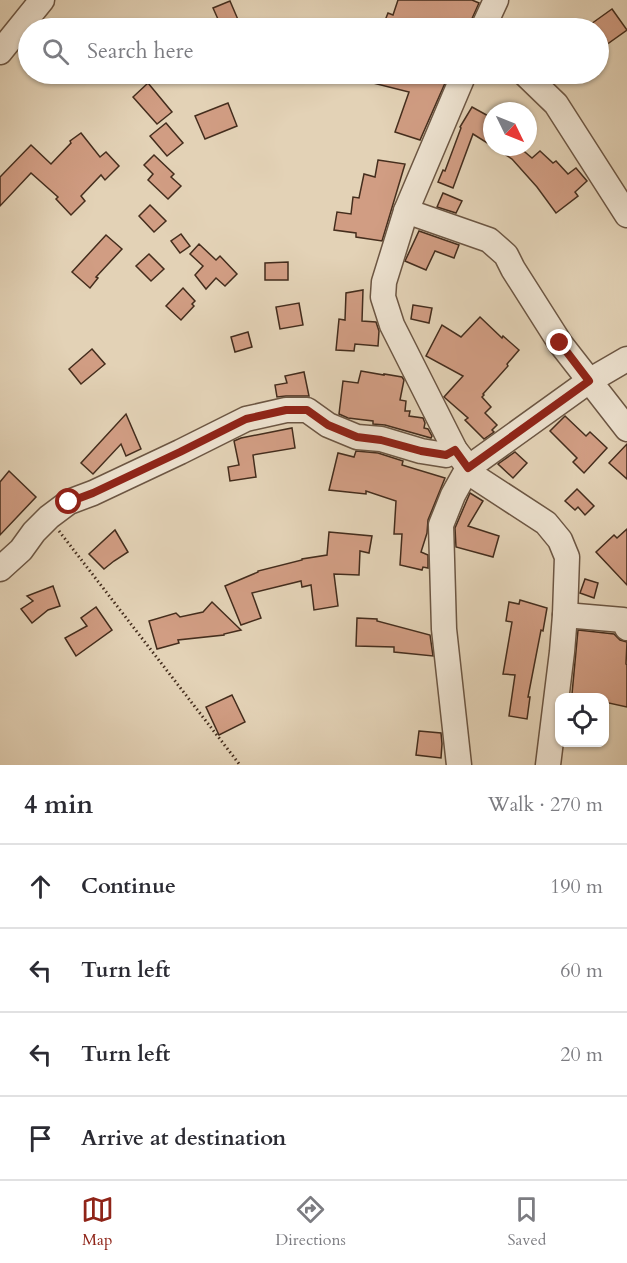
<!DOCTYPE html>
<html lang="en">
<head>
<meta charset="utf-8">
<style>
	body { margin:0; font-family:Cardo,serif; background:#f7f7f7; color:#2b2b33 }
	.controls { position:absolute; right:18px; bottom:18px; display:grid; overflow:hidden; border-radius:12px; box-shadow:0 2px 4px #0004 }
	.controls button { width:54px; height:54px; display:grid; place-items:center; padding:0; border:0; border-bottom:2px solid #e1e1e2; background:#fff; color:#2b2b33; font:30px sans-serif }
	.compass { position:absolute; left:483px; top:102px; width:54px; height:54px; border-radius:50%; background:#fff; box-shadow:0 2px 4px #0004; rotate:133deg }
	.stop { position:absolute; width:18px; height:18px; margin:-14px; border:4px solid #8f2418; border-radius:50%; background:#fff }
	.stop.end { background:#8f2418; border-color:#fff; box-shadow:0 2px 6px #0008 }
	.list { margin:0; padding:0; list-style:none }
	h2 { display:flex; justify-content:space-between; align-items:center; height:78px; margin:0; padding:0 24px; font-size:26px }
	h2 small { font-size:20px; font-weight:400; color:#7c7c81 }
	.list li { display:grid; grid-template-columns:39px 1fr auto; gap:18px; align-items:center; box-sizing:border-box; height:84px; padding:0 24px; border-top:2px solid #e1e1e2 }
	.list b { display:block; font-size:22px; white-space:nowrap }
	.list em { font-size:20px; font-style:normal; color:#7c7c81 }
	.icon { flex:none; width:33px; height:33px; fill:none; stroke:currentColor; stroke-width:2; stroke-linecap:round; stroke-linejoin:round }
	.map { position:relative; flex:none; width:627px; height:765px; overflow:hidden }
	.search { position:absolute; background:#fff; box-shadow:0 2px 4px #0004; left:18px; right:18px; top:18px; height:66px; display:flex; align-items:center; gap:15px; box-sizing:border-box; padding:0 21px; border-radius:33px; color:#7c7c81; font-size:22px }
	.sheet { height:414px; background:#fff }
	nav { display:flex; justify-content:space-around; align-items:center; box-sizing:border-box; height:84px; border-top:2px solid #e1e1e2; background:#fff; font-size:16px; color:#7c7c81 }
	nav a { display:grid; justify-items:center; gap:3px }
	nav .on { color:#8f2418 }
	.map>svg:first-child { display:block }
	.building { fill:#d19d83; stroke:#442d1d; stroke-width:1.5 }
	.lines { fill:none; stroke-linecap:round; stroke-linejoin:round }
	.minor-casing { stroke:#6c5643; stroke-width:27 }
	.path { stroke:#442d1d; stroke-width:3; stroke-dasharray:1.5 3; stroke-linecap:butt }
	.minor { stroke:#ede2d0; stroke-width:24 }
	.route { stroke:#8f2418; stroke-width:8 }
</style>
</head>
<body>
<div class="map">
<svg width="627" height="765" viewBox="0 0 627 765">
	<rect width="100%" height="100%" fill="#e3d2b6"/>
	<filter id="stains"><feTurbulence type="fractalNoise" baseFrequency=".00333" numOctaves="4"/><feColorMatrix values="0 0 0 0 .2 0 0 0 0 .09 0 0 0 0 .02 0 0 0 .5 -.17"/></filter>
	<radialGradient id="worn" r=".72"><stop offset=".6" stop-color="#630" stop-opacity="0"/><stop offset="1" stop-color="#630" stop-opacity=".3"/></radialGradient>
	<g class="building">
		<path d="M398,0H472L479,3L470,23H468L466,28H436L412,19L409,28H382L388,13L393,15Z"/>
		<path d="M230,1L239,22L222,28L213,8Z"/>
		<path d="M612,9L627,30L606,45L598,34V28H595L591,24Z"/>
		<path d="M354,74H393L413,79L414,74H449L420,140L395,132L409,92L353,78Z"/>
		<path d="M148,83L172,112L157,124L133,97Z"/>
		<path d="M228,103L237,126L205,139L195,116Z"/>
		<path d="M472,107L492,118V146L473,134L453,188L438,182L443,170L445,171L461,128L460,127Z"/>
		<path d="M166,123L183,143L167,156L150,136Z"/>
		<path d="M81,133L100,157L106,152L119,166L105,180L101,175L81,196L85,201L71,215L56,199L58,197L31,173L0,206V177L31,145L51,164L71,143L70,141Z"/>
		<path d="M493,147H519L532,158L540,151L553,163L556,161L568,174L576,168L587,181L575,192L578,196L556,213L537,187L512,159Z"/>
		<path d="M154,155L174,174L171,177L181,186L168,199L148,180L153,174L144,165Z"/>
		<path d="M378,160L405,164L382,241L356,237V233L334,230L337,212L351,214L353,197L359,198L364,174L375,177Z"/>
		<path d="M443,193L462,201L456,213L437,207Z"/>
		<path d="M150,205L166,221L154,232L139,216Z"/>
		<path d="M419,231L459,245L454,258L435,251L426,270L405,261Z"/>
		<path d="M181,234L190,246L180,253L171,241Z"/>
		<path d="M106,235L122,249L96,277L98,278L90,288L72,272Z"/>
		<path d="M199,244L216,260L220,256L237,274L225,286L216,278L206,289L195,275L203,266L190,254Z"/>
		<path d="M149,254L164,269L151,281L136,266Z"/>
		<path d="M288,262V280H265V263Z"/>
		<path d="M183,288L195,301L192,304L194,306L181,320L166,306Z"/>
		<path d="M363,290L362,321L376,322L379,331L378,346L355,344L354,351L336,350L339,319L345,320L346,293Z"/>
		<path d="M299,303L303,325L280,329L276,307Z"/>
		<path d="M413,305L432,308L429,323L411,319Z"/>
		<path d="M480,317L502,338L503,336L519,350L507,364L508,366L483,394L484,395L482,397L491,407L485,413L497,425L492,430L494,432L484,439L465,420L468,418L444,397L463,376L426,356L442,325L461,337Z"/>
		<path d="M248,332L252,347L235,352L231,337Z"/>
		<path d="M92,349L105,364L81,384L69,369Z"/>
		<path d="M361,371L384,375V374L402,377L404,380L400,400L406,401L405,411H410L409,416L423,418L425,423L424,428L428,429L432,436L431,438L385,425L373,424V421L348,418L339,414L343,381L358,383Z"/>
		<path d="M304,372L309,396H286L277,397L275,385L287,383L285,376Z"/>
		<path d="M126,414L141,449L126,456L121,444L93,474L81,463Z"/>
		<path d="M565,416L586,436L590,432L607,448L584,473L573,462L577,458L550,431Z"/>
		<path d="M292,428L295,448L253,455L256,477L230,481L228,467L239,465L234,441L241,438Z"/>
		<path d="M627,444V479L609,463Z"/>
		<path d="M356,451L378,453L403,461L402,465L445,478L428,520L427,533L421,552L428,555V568L423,567L422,570L400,565L402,534H394L396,501L366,491V494L329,490L338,453L354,457Z"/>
		<path d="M515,452L527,463L513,478L498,464Z"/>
		<path d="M9,471L36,497L0,535V482Z"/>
		<path d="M577,489L594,506L585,515L578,507L575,510L565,501Z"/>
		<path d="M470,493L483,501L468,526L499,536L493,557L456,547L455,528Z"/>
		<path d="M627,529V585L596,552L614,535L617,538Z"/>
		<path d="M115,530L128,552L114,561L104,569L89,554Z"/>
		<path d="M329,532L372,536L369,553L360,551L359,575L334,574L338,606L314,610L311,585L302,587L301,581L252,593L261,618L241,625L225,586L258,572V571L302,560V559L327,555Z"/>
		<path d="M585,579L598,583L594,598L580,593Z"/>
		<path d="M53,586L60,606L48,610L32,623L21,609L33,601L27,596Z"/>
		<path d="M520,600L547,608L543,631L541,630L528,697H530L527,719L509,716L515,675L503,674L512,622L506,621L509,602L519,604Z"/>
		<path d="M212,602L241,630L224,634V635L178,640L179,643L157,649L149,621L176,613L180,617L203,612Z"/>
		<path d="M96,607L112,630L76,656L65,638L87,626L81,618Z"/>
		<path d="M357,618L377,619V621L430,635L433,656L394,652V647L356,646Z"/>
		<path d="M578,630L614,634L620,640L627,642L626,664L627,665V707L604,702V698H587L572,694Z"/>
		<path d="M232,695L245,722L219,735L206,707Z"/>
		<path d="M419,731L441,733L442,744L441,758L416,755Z"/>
	</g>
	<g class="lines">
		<g class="minor-casing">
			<g id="minor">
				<path d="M483,28L496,0"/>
				<path d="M0,52L42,0"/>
				<path d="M464,74L406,211L384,282L383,297L392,325L455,450L477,478L546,523L560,540L567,557L565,615L562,652L548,765"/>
				<path d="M525,74L556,104L627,215"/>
				<path d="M406,211L489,240L506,255L513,269L560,343L627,429"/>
				<path d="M0,569L21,550L34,532L49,517L69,502L93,493L180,452L246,419L286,410H307L328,425L357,437L381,439L421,451L446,455L455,450"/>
				<path d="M565,615L623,620L627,628"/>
				<path d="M459,765L444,629L441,525L453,495L468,468L589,381L627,359"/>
			</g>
		</g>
		<path class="path" d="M59,531L240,765"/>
		<use href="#minor" class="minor"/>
	</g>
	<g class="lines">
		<path class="route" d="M69,502L93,493L180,452L246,419L286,410H307L328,425L357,437L381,440L421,451L446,455L455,450L468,468L589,381L560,343"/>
	</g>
	<rect width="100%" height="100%" filter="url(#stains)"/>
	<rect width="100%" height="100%" fill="url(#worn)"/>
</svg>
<div class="controls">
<button><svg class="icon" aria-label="locate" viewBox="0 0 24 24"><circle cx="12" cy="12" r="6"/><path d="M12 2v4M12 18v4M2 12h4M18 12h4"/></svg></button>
</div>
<svg class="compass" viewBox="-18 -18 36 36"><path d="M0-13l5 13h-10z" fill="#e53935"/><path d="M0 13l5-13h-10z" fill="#7c7c81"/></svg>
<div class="stop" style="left:69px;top:502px"></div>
<div class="stop end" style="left:560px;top:343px"></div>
<div class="search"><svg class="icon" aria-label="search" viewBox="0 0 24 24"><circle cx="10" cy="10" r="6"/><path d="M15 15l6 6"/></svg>Search here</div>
</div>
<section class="sheet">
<h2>4 min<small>Walk · 270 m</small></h2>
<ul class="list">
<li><svg class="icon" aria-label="ahead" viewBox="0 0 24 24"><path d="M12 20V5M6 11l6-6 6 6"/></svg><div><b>Continue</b></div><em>190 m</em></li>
<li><svg class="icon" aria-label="left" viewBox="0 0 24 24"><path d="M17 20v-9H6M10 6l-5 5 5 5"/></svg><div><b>Turn left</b></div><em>60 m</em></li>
<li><svg class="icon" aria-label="left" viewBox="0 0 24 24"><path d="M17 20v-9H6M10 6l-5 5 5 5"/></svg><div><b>Turn left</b></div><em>20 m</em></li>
<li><svg class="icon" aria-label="arrive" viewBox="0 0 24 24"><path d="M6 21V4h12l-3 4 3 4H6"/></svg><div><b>Arrive at destination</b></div></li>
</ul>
</section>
<nav>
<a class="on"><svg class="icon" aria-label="map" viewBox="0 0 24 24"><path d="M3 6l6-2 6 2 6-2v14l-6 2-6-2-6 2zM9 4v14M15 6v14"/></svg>Map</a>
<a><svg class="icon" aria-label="directions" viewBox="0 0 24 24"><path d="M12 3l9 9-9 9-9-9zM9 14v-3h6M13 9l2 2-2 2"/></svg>Directions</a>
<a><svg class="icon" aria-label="saved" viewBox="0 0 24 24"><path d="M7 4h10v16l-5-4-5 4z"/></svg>Saved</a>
</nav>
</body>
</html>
